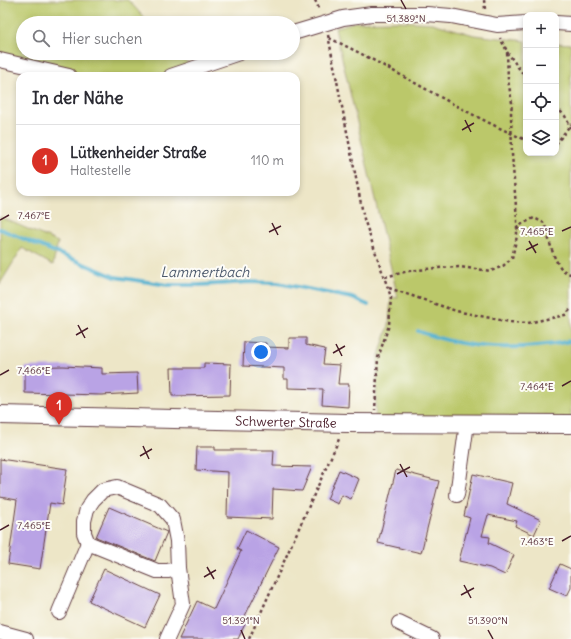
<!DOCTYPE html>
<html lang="de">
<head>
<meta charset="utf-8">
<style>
	body { margin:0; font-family:Delius,sans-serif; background:#f2f2f3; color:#2b2b33 }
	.controls { position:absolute; right:12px; top:12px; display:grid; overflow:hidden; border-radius:8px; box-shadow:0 2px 6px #0003 }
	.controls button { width:36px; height:36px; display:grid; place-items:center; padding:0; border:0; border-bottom:1px solid #e1e1e2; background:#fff; color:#2b2b33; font:20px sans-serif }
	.you { position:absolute; left:261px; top:352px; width:14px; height:14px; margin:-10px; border:3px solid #fff; border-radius:50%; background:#1a73e8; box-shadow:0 0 0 6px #1a73e833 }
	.badge { display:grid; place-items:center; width:26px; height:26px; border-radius:50%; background:#d93025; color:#fff; font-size:13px; font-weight:700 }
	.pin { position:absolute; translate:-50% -33px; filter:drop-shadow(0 1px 2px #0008) }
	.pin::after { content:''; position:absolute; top:21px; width:14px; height:12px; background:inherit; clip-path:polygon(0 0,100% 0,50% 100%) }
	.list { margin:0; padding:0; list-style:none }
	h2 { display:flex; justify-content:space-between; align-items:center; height:52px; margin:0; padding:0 16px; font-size:17px }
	h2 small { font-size:13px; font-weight:400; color:#7c7c81 }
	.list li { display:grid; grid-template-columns:26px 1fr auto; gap:12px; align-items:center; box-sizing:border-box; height:72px; padding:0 16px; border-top:1px solid #e1e1e2 }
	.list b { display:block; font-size:15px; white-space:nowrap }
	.list p { margin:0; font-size:13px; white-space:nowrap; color:#7c7c81 }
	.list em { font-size:13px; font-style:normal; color:#7c7c81 }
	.icon { flex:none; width:22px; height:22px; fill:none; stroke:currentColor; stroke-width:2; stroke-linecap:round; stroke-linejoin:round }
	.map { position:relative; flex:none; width:571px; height:639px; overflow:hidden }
	.search { position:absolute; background:#fff; box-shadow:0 2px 6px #0003; left:16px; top:16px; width:284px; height:44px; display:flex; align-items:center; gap:10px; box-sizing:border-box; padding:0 14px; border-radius:22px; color:#7c7c81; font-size:15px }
	.panel { position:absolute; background:#fff; box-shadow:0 2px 6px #0003; left:16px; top:72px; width:284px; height:124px; border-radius:12px }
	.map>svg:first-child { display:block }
	.green { fill:#bbc86b; stroke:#82744b }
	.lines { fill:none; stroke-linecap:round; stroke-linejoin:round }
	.stream { stroke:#4fafcd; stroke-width:4 }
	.building { fill:#b9a3e5 }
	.minor-casing { stroke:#623d42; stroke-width:16 }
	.major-casing { stroke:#623d42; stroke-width:20 }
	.path { stroke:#623d42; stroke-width:2.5; stroke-dasharray:3 3; stroke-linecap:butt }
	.minor { stroke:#fff; stroke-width:14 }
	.major { stroke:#fff; stroke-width:18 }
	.ticks { fill:none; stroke:#4a1f2b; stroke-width:1.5 }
	.labels { text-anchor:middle; stroke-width:4; stroke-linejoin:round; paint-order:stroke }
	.street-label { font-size:13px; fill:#4a1f2b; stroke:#fdfcf7 }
	.water-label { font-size:14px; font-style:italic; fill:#4c596c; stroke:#fdfcf7 }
	.ticks-label { font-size:10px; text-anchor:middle; fill:#4a1f2b; stroke:#fdfcf7; stroke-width:4; stroke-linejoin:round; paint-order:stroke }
</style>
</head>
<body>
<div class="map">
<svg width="571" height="639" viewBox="0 0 571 639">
	<rect width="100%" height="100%" fill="#fdfcf7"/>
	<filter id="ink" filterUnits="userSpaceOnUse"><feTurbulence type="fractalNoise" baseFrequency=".025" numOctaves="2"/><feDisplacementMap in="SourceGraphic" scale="8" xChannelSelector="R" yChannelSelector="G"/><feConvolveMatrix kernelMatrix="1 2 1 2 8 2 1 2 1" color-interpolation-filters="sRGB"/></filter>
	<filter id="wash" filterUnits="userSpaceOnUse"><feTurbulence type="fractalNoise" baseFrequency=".012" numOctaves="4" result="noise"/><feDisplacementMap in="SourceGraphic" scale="16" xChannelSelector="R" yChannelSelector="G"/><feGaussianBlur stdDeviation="0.9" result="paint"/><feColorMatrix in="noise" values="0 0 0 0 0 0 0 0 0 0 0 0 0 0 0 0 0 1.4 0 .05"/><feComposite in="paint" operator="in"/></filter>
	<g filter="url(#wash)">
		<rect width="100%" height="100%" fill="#ede6c7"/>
		<g class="green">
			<path d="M0,0H128L149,23H23V53H178L193,69L171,76H69L0,60Z"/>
			<path d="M396,21L432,23L474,35L526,41V153H556V43L571,44V424L375,422L378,358L389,325L391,297L398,298L335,28L354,22Z"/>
			<path d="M0,217L58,242L53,265L22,248L0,284Z"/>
		</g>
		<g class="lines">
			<g class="stream">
				<path d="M0,229L115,277L168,285H200L250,282L278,283L352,298L368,305"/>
				<path d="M418,331C467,350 520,351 571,341"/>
			</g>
		</g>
		<g id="blocks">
			<g class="building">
				<path d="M289,338H306V345L325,349L323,364L340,365L338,384H349L348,407L322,405L323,389L288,388V379H284V368L243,366L244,342L266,343V347L289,348Z"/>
				<path d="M204,363L231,364L230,395L172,396L171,368H204Z"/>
				<path d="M63,366L102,368V374L137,373L138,393L101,395L25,393V367Z"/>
				<path d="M197,447H215V450H274L273,466L312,467L302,491L273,489L272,519L227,517L228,472L196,470Z"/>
				<path d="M0,459L67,469L62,505L50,503L40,569L8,564L17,500L0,497Z"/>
				<path d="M339,470L359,479L351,499L342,495L338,504L327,499Z"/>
				<path d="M396,470L439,481L421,553L378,543Z"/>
				<path d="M473,474L512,483L507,504L541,520L534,535L515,526L517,521L488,515L482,536L490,537L489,543L514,555L505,575L490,568L459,561L470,518L464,516Z"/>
				<path d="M109,507L167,532L155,561L96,537Z"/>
				<path d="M246,530L279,547L242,622L245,624L238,639H179L197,601L214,609L241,551L237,549Z"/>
				<path d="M560,564L571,569V588L567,596L549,588Z"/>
				<path d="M104,569L160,595L145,627L89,601Z"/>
			</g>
		</g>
	</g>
	<g filter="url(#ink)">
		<use href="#blocks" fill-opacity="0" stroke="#623d42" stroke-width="1"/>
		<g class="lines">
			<g class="minor-casing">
				<g id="minor">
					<path d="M556,23L571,24"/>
					<path d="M293,33L343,18L372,14H427L451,16L497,25L526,23"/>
					<path d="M0,60L69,76"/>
					<path d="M171,76L239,53"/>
					<path d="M457,495L467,423"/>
					<path d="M59,612L88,543"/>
					<path d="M399,623L432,639"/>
					<path d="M0,632L26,639"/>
					<path d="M167,639L183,604L178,568L177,541L173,520L160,505L117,487L103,490L93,500L87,509L84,521V533L88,543L157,571H168L178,568"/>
				</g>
			</g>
			<g class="major-casing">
				<g id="major">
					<path id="s1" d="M0,415L346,423L571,424"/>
				</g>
			</g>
			<g class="path">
				<path d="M315,0L320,11"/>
				<path d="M484,0L485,9"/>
				<path d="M328,35L364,219L391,297L389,325L378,358L375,410"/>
				<path d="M329,38C396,69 458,111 526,140"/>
				<path d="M507,52L526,78"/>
				<path d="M556,107L565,116L571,128"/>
				<path d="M556,144L571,124"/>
				<path d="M517,230L522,224L534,218L544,223C550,238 553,271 571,274"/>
				<path d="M385,277L409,271L436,268L460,267L491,271L503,266L512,258L517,236V220L512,154L511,113L512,103L508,80L507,51L500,38"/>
				<path d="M389,288L456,311L510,322L528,323L565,315L571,309"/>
				<path d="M249,639L340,437"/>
			</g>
			<use href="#minor" class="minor"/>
			<use href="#major" class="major"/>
		</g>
	</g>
	<path class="ticks" d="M401,0L406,9M465,120L471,132M462,130L474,123M0,220L9,215M272,223L278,235M562,231L571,227M269,232L281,226M529,241L536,253M526,250L538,244M78,325L85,338M76,335L88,328M336,344L342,356M333,353L345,346M0,375L9,370M562,386L571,381M143,446L149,459M140,456L152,449M400,464L407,477M397,474L410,467M0,530L9,525M562,541L571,536M207,567L214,579M204,577L216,570M464,585L471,598M461,595L474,588M241,630L245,639M488,630L493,639"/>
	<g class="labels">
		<g class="street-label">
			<text dy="5" stroke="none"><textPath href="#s1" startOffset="286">Schwerter Straße</textPath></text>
		</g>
		<g class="water-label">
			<text x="205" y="277">Lammertbach</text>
		</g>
	</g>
	<g class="ticks-label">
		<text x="406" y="22">51.389°N</text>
		<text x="34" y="219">7.467°E</text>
		<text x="537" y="235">7.465°E</text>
		<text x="34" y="374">7.466°E</text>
		<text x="537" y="390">7.464°E</text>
		<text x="34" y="529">7.465°E</text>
		<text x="537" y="545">7.463°E</text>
		<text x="241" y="624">51.391°N</text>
		<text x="488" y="624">51.390°N</text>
	</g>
</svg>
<div class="controls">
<button>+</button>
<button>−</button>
<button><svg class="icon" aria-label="locate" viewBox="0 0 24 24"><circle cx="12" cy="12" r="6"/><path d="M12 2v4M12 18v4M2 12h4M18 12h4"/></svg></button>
<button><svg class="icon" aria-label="layers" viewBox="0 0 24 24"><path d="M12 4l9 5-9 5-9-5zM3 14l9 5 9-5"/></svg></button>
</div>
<div class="you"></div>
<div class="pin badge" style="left:59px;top:425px">1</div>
<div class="search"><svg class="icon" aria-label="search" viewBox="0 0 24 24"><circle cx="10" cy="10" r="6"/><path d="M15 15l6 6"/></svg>Hier suchen</div>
<section class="panel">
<h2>In der Nähe<small></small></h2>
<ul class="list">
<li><span class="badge">1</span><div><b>Lütkenheider Straße</b><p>Haltestelle</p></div><em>110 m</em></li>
</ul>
</section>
</div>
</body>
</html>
